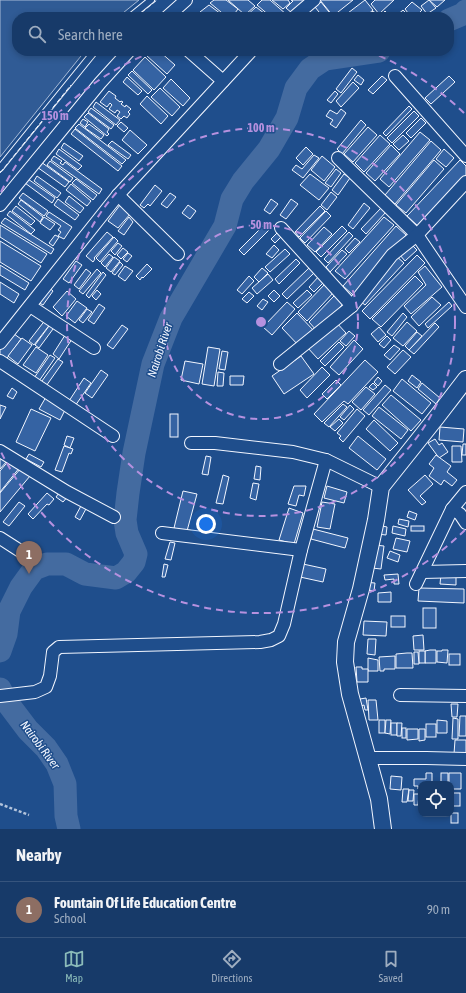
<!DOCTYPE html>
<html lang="en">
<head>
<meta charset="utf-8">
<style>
	body { margin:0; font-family:"Asap Condensed",sans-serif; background:#20416f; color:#f1f3f6 }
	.controls { position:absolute; right:12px; bottom:12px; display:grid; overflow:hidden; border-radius:8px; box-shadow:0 2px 6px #0003 }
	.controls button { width:36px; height:36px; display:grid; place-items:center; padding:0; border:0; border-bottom:1px solid #36547d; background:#173a69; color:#f1f3f6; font:20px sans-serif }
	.you { position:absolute; left:206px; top:524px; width:14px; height:14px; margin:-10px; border:3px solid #fff; border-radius:50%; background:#1a73e8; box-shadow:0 0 0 6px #1a73e833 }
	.badge { display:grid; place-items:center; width:26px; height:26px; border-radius:50%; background:#8bbbb9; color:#fff; font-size:13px; font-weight:700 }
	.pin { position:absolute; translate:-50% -33px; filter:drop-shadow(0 1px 2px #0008) }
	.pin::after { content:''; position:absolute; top:21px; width:14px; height:12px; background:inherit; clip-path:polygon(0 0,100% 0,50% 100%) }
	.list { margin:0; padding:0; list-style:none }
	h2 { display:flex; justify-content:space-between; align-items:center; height:52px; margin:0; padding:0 16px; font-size:17px }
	h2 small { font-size:13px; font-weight:400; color:#9eadc0 }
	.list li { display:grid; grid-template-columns:26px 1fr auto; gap:12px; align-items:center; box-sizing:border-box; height:56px; padding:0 16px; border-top:1px solid #36547d }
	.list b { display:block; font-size:15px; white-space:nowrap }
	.list p { margin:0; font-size:13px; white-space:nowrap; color:#9eadc0 }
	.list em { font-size:13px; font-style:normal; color:#9eadc0 }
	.icon { flex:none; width:22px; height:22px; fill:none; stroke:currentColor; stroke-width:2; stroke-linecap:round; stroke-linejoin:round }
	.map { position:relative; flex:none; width:466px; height:829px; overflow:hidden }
	.search { position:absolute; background:#173a69; box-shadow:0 2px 6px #0003; left:12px; right:12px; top:12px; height:44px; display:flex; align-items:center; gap:10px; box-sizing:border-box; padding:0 14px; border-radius:16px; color:#9eadc0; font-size:15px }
	.sheet { height:108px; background:#173a69 }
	nav { display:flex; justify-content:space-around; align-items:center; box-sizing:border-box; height:56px; border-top:1px solid #36547d; background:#173a69; font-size:11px; color:#9eadc0 }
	nav a { display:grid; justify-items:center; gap:2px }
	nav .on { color:#8bbbb9 }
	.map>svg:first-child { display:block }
	.built { fill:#305b95; stroke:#a8bbd7 }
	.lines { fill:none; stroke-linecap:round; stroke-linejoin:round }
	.river { stroke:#446ba0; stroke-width:23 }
	.building { fill:#3563a3; stroke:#f2f6ff }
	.lane-casing { stroke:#f2f6ff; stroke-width:8 }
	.street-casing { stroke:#f2f6ff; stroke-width:14 }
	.secondary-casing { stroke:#f2f6ff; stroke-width:18 }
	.path { stroke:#b3c4dc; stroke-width:2.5; stroke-dasharray:3 2; stroke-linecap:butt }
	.lane { stroke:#1f4e8c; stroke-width:6 }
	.street { stroke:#1f4e8c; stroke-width:12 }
	.secondary { stroke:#1f4e8c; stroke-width:16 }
	.fence { stroke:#f2f6ff; stroke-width:1; stroke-dasharray:5 2; stroke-linecap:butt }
	.ring { fill:none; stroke:#b691df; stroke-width:2; stroke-dasharray:7 5 }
	.labels { text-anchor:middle; stroke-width:3; stroke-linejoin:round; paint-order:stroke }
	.water-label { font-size:12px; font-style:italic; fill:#f2f6ff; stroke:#1f4e8c }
	.centre { fill:#b691df; stroke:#1f4e8c; stroke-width:2 }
	.ring-label { font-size:12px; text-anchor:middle; font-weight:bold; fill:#b691df; stroke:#1f4e8c; stroke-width:3; stroke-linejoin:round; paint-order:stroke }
</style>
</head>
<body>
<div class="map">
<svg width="466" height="829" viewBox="0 0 466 829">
	<rect width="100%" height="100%" fill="#1f4e8c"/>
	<path class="built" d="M0,0H139L118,17H17V51H85L0,157Z"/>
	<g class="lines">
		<g class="river">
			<path d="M449,20L463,14L466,11"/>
			<path d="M0,651L6,634L9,611L21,587L34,569L47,564H66L85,574L116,578L126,572L134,562L136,554L127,533L125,520L128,493L134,453L153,364L171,318L225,226L232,199L243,181L269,149L287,118L296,88L310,69L325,59L379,51"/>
			<path d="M0,689L6,701L28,730L46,748L57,764L65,784L66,816L69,829"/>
		</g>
	</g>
	<g class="building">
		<path d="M214,0H226L238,9L235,13L239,16L227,17L210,3Z"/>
		<path d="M228,0H248L255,6L245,15Z"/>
		<path d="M262,0H270L287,15L284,17H271L257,5Z"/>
		<path d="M272,0H288L290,3L283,9Z"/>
		<path d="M291,0H303L304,1L292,13L286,8L293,1Z"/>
		<path d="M320,0H353L333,16Z"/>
		<path d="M365,0L373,10L365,17H351L348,13Z"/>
		<path d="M375,0H394L379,14L371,4Z"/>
		<path d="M429,0L436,8L427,14L421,6Z"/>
		<path d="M429,0H445L437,7Z"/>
		<path d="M321,2L333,17H323L315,7Z"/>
		<path d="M412,2L422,10L415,17H411L405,9Z"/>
		<path d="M209,5L225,17H205L200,12Z"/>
		<path d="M256,7L269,17H245Z"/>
		<path d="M403,10L410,17H395Z"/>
		<path d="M373,11L378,15L376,17H367Z"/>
		<path d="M385,11L391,17H381L380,16Z"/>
		<path d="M151,51H159L175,65L167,74L147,56Z"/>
		<path d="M145,57L166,77L154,90L133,70Z"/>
		<path d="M352,68L357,72L341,93L336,89Z"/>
		<path d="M132,71L152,90L148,94L128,75Z"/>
		<path d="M358,75L364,80L361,85L354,80Z"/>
		<path d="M382,76L387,80L373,94L368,90Z"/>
		<path d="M449,76L455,82L431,104L425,98Z"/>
		<path d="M127,77L142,91L138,95L123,82Z"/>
		<path d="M171,79L190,98L183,106L163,88Z"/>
		<path d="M353,82L359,88L341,107L336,101Z"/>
		<path d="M160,88L180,107L172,116L151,97Z"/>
		<path d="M109,91L116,96L115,98L120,102L121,101L123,102L121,104L125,107L126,105L131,109L128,112L130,114L127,118L124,116L121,119L117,116L120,112L117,110L115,113L109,109L112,105L110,103L107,107L100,102Z"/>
		<path d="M335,91L338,94L331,103L327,100Z"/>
		<path d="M147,96L168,116L161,124L140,104Z"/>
		<path d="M96,102L120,120L116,125L93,107Z"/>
		<path d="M409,106L412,109L386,136L383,133Z"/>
		<path d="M91,108L114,125L111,129L88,112Z"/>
		<path d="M341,109L346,113L336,128L330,124L333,120L326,116L330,110L337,114Z"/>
		<path d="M414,111L419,116L392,143L387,138Z"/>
		<path d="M88,113L109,129L107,132L109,134L107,136L84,117Z"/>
		<path d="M421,118L426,123L411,138L406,133Z"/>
		<path d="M83,119L88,122L85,127L80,123Z"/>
		<path d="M361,120L366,125L342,154L337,149Z"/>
		<path d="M121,122L128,128L124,132L117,126Z"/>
		<path d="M79,124L126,160L122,164L75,128Z"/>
		<path d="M89,124L104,135L101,139L85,128Z"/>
		<path d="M368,127L377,135L353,162L344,154Z"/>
		<path d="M75,129L122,166L118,171L71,134Z"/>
		<path d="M130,130L147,145L138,154L122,140Z"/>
		<path d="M420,132L430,140L389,187L380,179Z"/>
		<path d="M380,135L390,144L364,172L355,163Z"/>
		<path d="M403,135L409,141L399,150L393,144Z"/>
		<path d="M112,141L131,155L128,159L108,145Z"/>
		<path d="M431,141L441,150L395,204L385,195Z"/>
		<path d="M64,143L83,156L79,161L61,148Z"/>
		<path d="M391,145L400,154L375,181L366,173Z"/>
		<path d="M306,147L313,154L303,165L296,158Z"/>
		<path d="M59,149L82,166L78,170L56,154Z"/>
		<path d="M444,149L454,158L446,167L436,159Z"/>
		<path d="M314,155L319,158L303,178L292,170L296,165L302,169Z"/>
		<path d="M54,156L62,161L60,163L63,165L65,162L102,189L99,194L51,160Z"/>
		<path d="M322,156L335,167L324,181L311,170Z"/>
		<path d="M434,160L444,169L406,213L396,205Z"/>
		<path d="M460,160L466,166V177L419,227L407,216Z"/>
		<path d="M50,161L73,178L70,182L47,165Z"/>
		<path d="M41,162L69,182L65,187L37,167Z"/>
		<path d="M336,169L341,173L331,187L325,183Z"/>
		<path d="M310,174L329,188L319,200L300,185Z"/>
		<path d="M344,174L350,178L338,195L332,190Z"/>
		<path d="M37,176L61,193L57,198L34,181Z"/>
		<path d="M28,179L55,198L52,203L25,183Z"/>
		<path d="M76,179L97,195L93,200L72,183Z"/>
		<path d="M71,184L91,201L87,206L66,190Z"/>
		<path d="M155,185L162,191L150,206L148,204L144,208L140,205Z"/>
		<path d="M331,192L337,197L327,210L321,205Z"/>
		<path d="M23,193L48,211L44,216L19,198Z"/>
		<path d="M170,193L176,197L167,208L161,204Z"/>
		<path d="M69,196L84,208L80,213L65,202Z"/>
		<path d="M58,199L79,215L75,220L54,205Z"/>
		<path d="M271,199L278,204L270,214L264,210Z"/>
		<path d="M291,199L298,204L286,219L280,215Z"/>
		<path d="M21,200L43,217L40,222L18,204Z"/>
		<path d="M364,203L370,208L353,229L348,225Z"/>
		<path d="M120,205L131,213L118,228L108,221Z"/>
		<path d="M188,205L196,211L190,219L182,213Z"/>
		<path d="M16,206L35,221L31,225L12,211Z"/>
		<path d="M320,206L325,211L299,237L295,232Z"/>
		<path d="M381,208L386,212L366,234L361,229Z"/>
		<path d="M10,211L35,230L31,234L7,215Z"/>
		<path d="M326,211L331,216L305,243L300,238Z"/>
		<path d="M49,212L72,227L64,239L58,236L61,232L58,230L61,226L46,216Z"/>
		<path d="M44,217L55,224L50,230L40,223Z"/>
		<path d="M129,217L133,222L124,235L118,231Z"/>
		<path d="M384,217L394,225L345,279L335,271Z"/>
		<path d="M5,218L54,249L51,254L1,223Z"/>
		<path d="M267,222L272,227L244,255L239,250Z"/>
		<path d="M0,225L47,254L41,263L0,237Z"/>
		<path d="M342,226L347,231L321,257L316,252Z"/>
		<path d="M396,226L406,235L353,295L343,286Z"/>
		<path d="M324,227L332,234L315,252L307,245Z"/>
		<path d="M280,230L284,234L275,243L271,239Z"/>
		<path d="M107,232L113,237L94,258L95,259L93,262L86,256Z"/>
		<path d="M349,232L353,236L328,263L324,259Z"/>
		<path d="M55,235L59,237L53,246L49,243Z"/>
		<path d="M114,237L118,241L100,262L96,258Z"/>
		<path d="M355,238L360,242L349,253L345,249Z"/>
		<path d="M0,241L41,266L31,281L0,262Z"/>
		<path d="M118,243L122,246L115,255L111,251Z"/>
		<path d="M410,243L417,250L405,261L399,254Z"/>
		<path d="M274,245L279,250L272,258L266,254Z"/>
		<path d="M123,248L128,252L121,259L117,255Z"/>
		<path d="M285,249L290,254L270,272L265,267Z"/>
		<path d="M342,250L347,254L330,272L326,267Z"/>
		<path d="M128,253L132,256L127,262L123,259Z"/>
		<path d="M109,254L113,257L105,267L101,263Z"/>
		<path d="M395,255L404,263L365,305L360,301L386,273L382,269Z"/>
		<path d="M417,255L425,263L370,319L362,311Z"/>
		<path d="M114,257L120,261L111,272L106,268Z"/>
		<path d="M296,259L300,263L279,284L275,279Z"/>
		<path d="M76,261L82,265L69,283L63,279Z"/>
		<path d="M120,262L123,265L115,275L112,273Z"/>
		<path d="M147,264L152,269L143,278L142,277L140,280L136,276Z"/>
		<path d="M0,265L29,283L25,290L0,275Z"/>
		<path d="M125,266L133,271L125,281L118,276Z"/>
		<path d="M425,266L442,287L411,314L404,306L426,285L418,272Z"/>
		<path d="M262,268L268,273L259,282L254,277Z"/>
		<path d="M309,268L314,273L287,299L282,294Z"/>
		<path d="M86,269L91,273L79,289L74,285Z"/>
		<path d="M97,269L101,273L83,294L79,291Z"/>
		<path d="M103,272L106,275L89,298L86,295Z"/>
		<path d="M268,274L273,280L257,294L252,288Z"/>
		<path d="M320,275L325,281L314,292L309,287Z"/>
		<path d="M249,276L254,281L242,294L237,290Z"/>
		<path d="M415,276L423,284L381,327L372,319Z"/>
		<path d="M0,282L19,294L14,303L0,294Z"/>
		<path d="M326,283L334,292L307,321L298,312Z"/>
		<path d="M47,286L53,291L43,305L36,301Z"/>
		<path d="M97,290L101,294L96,300L92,296Z"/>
		<path d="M274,290L280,296L274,302L268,296Z"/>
		<path d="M307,290L312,295L298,308L293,303Z"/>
		<path d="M67,291L76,299L62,316L53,307Z"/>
		<path d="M249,292L254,296L247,303L242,299Z"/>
		<path d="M334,296L343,304L317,331L309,322Z"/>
		<path d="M432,297L441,305L419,326L411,317Z"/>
		<path d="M263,299L268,302L262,310L257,306Z"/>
		<path d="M77,301L87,308L75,323L66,316Z"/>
		<path d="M287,302L295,309L272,335L263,327Z"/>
		<path d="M449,302L452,306L428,328L425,324Z"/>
		<path d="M99,304L105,308L94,324L88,320Z"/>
		<path d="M87,309L92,312L83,323L79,320Z"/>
		<path d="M297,313L315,332L300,347L282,328Z"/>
		<path d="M403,313L407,317L392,336L387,332Z"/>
		<path d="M46,319L51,323L34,345L29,341Z"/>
		<path d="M335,321L346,333L318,359L307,347Z"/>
		<path d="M52,322L56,325L39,348L35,345Z"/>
		<path d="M407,322L417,331L403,346L393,338Z"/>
		<path d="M435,323L439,327L414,354L409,350Z"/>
		<path d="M122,325L128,329L113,349L107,345Z"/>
		<path d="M379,327L386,335L378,342L371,334Z"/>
		<path d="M10,331L21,339L5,361L0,358V345Z"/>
		<path d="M349,331L355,336L346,346L340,341Z"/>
		<path d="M67,332L74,336L59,359L53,354Z"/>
		<path d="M417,332L422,336L409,350L405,346Z"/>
		<path d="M387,336L391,340L384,348L379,344Z"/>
		<path d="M22,338L32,345L18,364L8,356Z"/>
		<path d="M354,340L363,349L339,375L330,367Z"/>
		<path d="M339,342L344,347L325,366L320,361Z"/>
		<path d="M394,345L400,349L390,360L384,355Z"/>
		<path d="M36,347L48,355L36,373L23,365Z"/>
		<path d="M208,347L220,349L214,386L202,384Z"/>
		<path d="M403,350L411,357L395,374L387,367Z"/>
		<path d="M222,351L228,352L225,370L219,369Z"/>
		<path d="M50,355L55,358L39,381L34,378Z"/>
		<path d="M301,356L314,374L284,394L272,376Z"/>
		<path d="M58,359L63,362L44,389L39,385Z"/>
		<path d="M365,360L378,372L348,404L344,401L322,422L314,414Z"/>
		<path d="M185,361L203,364L199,384L181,380Z"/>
		<path d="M322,367L330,375L307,398L300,390Z"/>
		<path d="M101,370L108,375L92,398L85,393Z"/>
		<path d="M218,372L224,373L223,386H217Z"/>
		<path d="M412,375L421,382L417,388L408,381Z"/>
		<path d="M230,376H244L243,385H230Z"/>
		<path d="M378,377L382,381L378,386L374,382Z"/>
		<path d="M84,378L91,383L75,406L69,401Z"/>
		<path d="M402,379L431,403L422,414L393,391Z"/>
		<path d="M336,380L341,385L327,399L322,394Z"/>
		<path d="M373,383L377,387L373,390L369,387Z"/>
		<path d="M422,383L440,398L436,404L418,389Z"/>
		<path d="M385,385L391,390L369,415L363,410Z"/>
		<path d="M366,387L375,394L361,410L352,402Z"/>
		<path d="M12,388L17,392L13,399L7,396Z"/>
		<path d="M391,395L421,420L411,431L382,405Z"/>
		<path d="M46,397L66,408L60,420L39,409Z"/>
		<path d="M343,404L347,407L329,427L324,423Z"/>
		<path d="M0,405L6,407L0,419Z"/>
		<path d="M350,405L354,409L344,420L340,417Z"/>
		<path d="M379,407L408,430L401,439L372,416Z"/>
		<path d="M31,409L51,418L35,451L16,442Z"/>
		<path d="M357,409L365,416L343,442L339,438L341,436L337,433Z"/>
		<rect x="170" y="414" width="8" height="23"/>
		<path d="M339,419L343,423L335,431L330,427Z"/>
		<path d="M374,420L398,443L390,451L366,429Z"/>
		<path d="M440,427L464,429L463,442L439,440Z"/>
		<path d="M67,436L74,438L70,448L64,445Z"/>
		<path d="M358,436L386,459L377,470L349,448Z"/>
		<path d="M435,439L439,445L442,443L448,452L439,458L428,443Z"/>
		<path d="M463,444H466V455H462Z"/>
		<path d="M64,446L73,449L71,454L69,453L62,472L55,470Z"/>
		<path d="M452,446H461L462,462H452Z"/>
		<path d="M29,454L44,462L41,467L26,459Z"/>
		<path d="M0,455L7,461L0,469Z"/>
		<path d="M436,455L451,466L447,472L457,480L452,486L444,480L441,485L429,476L434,468L429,464Z"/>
		<path d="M206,456L211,457L208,475L202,474Z"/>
		<path d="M10,459L20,467L0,492V471Z"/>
		<path d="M256,466L261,467L260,480L254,479Z"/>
		<path d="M21,468L30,476L0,512V493Z"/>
		<path d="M223,475L229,477L223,504L216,503Z"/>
		<path d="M425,475L433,484L420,496L426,502L422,505L408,490Z"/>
		<path d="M253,483L259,484L256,500L250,498Z"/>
		<path d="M294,486H306L304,496L299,495L296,506L288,504Z"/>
		<path d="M327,486L347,492L344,503L324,498Z"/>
		<path d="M62,489L69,495L63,502L56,497Z"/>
		<path d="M183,491L197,494L187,531L174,528Z"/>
		<path d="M47,493L54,499L49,505L47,504L33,519L28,514Z"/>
		<path d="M19,502L25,506L9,526L3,522Z"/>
		<path d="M322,502L335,504L330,529L317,527Z"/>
		<path d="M82,504L87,507L80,520L75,517Z"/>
		<path d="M289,508L303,513L294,544L279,540Z"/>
		<path d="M409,511L417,514L415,520L407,517Z"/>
		<path d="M399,519L409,521L408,527L398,524Z"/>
		<path d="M378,525L387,527L386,535L377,534Z"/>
		<path d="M393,526L406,529L405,536L392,533Z"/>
		<rect x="411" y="526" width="13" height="5"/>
		<path d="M313,529L348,538L345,548L311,539Z"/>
		<path d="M396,538L410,541L407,552L393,549Z"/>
		<path d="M170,542L175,543L171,560L165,559Z"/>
		<path d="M375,545L384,546L381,569L372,568Z"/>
		<path d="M390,551L400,555L398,562L387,558Z"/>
		<path d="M164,564L168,565L165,577H162Z"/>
		<path d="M303,564L326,569L323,582L300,577Z"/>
		<path d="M398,574L399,584H394V579L385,580L384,575Z"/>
		<path d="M441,574L456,575V585L440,584Z"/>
		<path d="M364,582L375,583L374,591L363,589Z"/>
		<path d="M419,588L464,589V603L418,601Z"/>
		<path d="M391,592V602H378V593Z"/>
		<rect x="423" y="608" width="13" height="20"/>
		<rect x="391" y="616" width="14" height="11"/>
		<path d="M364,621L387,622L386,636L363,635Z"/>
		<path d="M423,635L424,650H414L413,636Z"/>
		<path d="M368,639H376L375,655L367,654Z"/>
		<path d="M430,650H436V663H425V651Z"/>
		<path d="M442,650H448L447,663L437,662V651H442Z"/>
		<rect x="419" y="651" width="6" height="12"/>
		<path d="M414,652H418L419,664H414Z"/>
		<path d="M407,653H412L413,668H396V654Z"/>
		<rect x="449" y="654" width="11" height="11"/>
		<path d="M395,656V669H384V671H380L379,657Z"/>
		<path d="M368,658L378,660V671H368Z"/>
		<path d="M356,667H362V669H368V682H357Z"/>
		<path d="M366,698L368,710H365L364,705L361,706L360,699Z"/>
		<path d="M368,700H376L378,720H369Z"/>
		<path d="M451,704H458L457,717H452Z"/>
		<path d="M460,716H466V736H459Z"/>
		<path d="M453,718L458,719V739H452Z"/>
		<rect x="379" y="720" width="6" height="13"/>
		<path d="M386,720H391L390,734L385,733Z"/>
		<path d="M437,720L447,721V733H437Z"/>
		<rect x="391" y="723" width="6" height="12"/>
		<path d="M397,723H402L401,736H397Z"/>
		<rect x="426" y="724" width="10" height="13"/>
		<rect x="402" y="728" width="4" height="10"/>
		<path d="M407,729H418V739L407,740Z"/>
		<path d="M419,729H425V740L419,741Z"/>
		<path d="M455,740H466V754H454Z"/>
		<path d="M426,773H432V784H421V789H418V786H414V779H426Z"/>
		<rect x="441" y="773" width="7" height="11"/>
		<path d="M449,773H461V789H451V784H449Z"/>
		<path d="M391,776L402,777L401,790L390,789Z"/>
		<path d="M403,789H409L407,802H402Z"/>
		<path d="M409,790H414L413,801H408Z"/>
		<rect x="419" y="792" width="2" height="13"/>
		<rect x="451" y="793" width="9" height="13"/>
		<path d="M414,794H419L418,805H414Z"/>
		<rect x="451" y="813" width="7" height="10"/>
	</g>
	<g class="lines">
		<g class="lane-casing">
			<g id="lane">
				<path d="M130,17L151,0"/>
				<path d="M0,168L95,51"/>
			</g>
		</g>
		<g class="street-casing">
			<g id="street">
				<path d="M167,17L186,0"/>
				<path d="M294,17L314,0"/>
				<path d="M189,51L223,81"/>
				<path d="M395,76L466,156"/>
				<path d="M338,158L417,235L466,307"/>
				<path d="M118,195L178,254"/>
				<path d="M0,205L100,83L129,51"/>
				<path d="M281,228L352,306"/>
				<path d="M30,306L94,348"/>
				<path d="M0,343L118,195L251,51"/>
				<path d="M0,361L113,436"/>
				<path d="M280,364L352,306L392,255L417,235L466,182"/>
				<path d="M191,443H215L293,452L326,460L381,487"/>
				<path d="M0,451L67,492L114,517"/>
				<path d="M452,509L460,514L466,523"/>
				<path d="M162,533L301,550"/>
				<path d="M0,538L25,554"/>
				<path d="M422,572L466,571"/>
				<path d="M416,584L452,509L466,492"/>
				<path d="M400,695L466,696"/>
				<path d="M0,696L35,692L46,687L50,676L53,652L59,647L260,642L271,640L279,636L284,624L301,550L326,460"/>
				<path d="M367,758H426L466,759"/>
			</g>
		</g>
		<g class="secondary-casing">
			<path id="secondary" d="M383,829L379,799L350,694L345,662L346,642L361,589L376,520L381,487L436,418L466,379"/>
		</g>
		<path class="path" d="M0,804L29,815"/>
		<use href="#lane" class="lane"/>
		<use href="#street" class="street"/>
		<use href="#secondary" class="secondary"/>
		<g class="fence">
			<path d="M136,17L157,0"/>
			<path d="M0,173L71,85"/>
		</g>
	</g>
	<g class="ring">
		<circle cx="261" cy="322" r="97"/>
		<circle cx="261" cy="322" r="194"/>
		<path d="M465 530A291 291 0 0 1 1 452M1 192A291 291 0 0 1 154 51M368 51A291 291 0 0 1 465 114"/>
	</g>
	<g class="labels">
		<g class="water-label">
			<text transform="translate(160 350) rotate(-72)" y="4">Nairobi River</text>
			<text transform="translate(40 745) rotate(53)" y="4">Nairobi River</text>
		</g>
	</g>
	<circle cx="261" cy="322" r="6" class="centre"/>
	<g class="ring-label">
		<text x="55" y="120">150 m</text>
		<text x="261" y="132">100 m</text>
		<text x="261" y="229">50 m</text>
	</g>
</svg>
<div class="controls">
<button><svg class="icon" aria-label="locate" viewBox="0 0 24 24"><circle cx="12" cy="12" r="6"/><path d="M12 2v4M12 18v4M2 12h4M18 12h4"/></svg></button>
</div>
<div class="you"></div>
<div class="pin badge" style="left:29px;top:574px;background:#8d6e63">1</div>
<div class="search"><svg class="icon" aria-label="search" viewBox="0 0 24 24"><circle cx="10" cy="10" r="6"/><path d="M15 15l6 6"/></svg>Search here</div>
</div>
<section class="sheet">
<h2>Nearby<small></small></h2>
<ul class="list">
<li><span class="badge" style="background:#8d6e63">1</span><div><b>Fountain Of Life Education Centre</b><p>School</p></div><em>90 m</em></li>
</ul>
</section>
<nav>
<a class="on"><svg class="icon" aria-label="map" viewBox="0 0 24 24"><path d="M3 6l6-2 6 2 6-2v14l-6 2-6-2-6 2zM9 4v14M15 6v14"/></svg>Map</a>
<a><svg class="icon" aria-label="directions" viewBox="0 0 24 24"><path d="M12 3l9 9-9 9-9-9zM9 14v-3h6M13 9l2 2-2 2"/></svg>Directions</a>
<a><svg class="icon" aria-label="saved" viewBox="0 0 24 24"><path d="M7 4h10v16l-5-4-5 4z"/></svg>Saved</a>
</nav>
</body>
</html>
